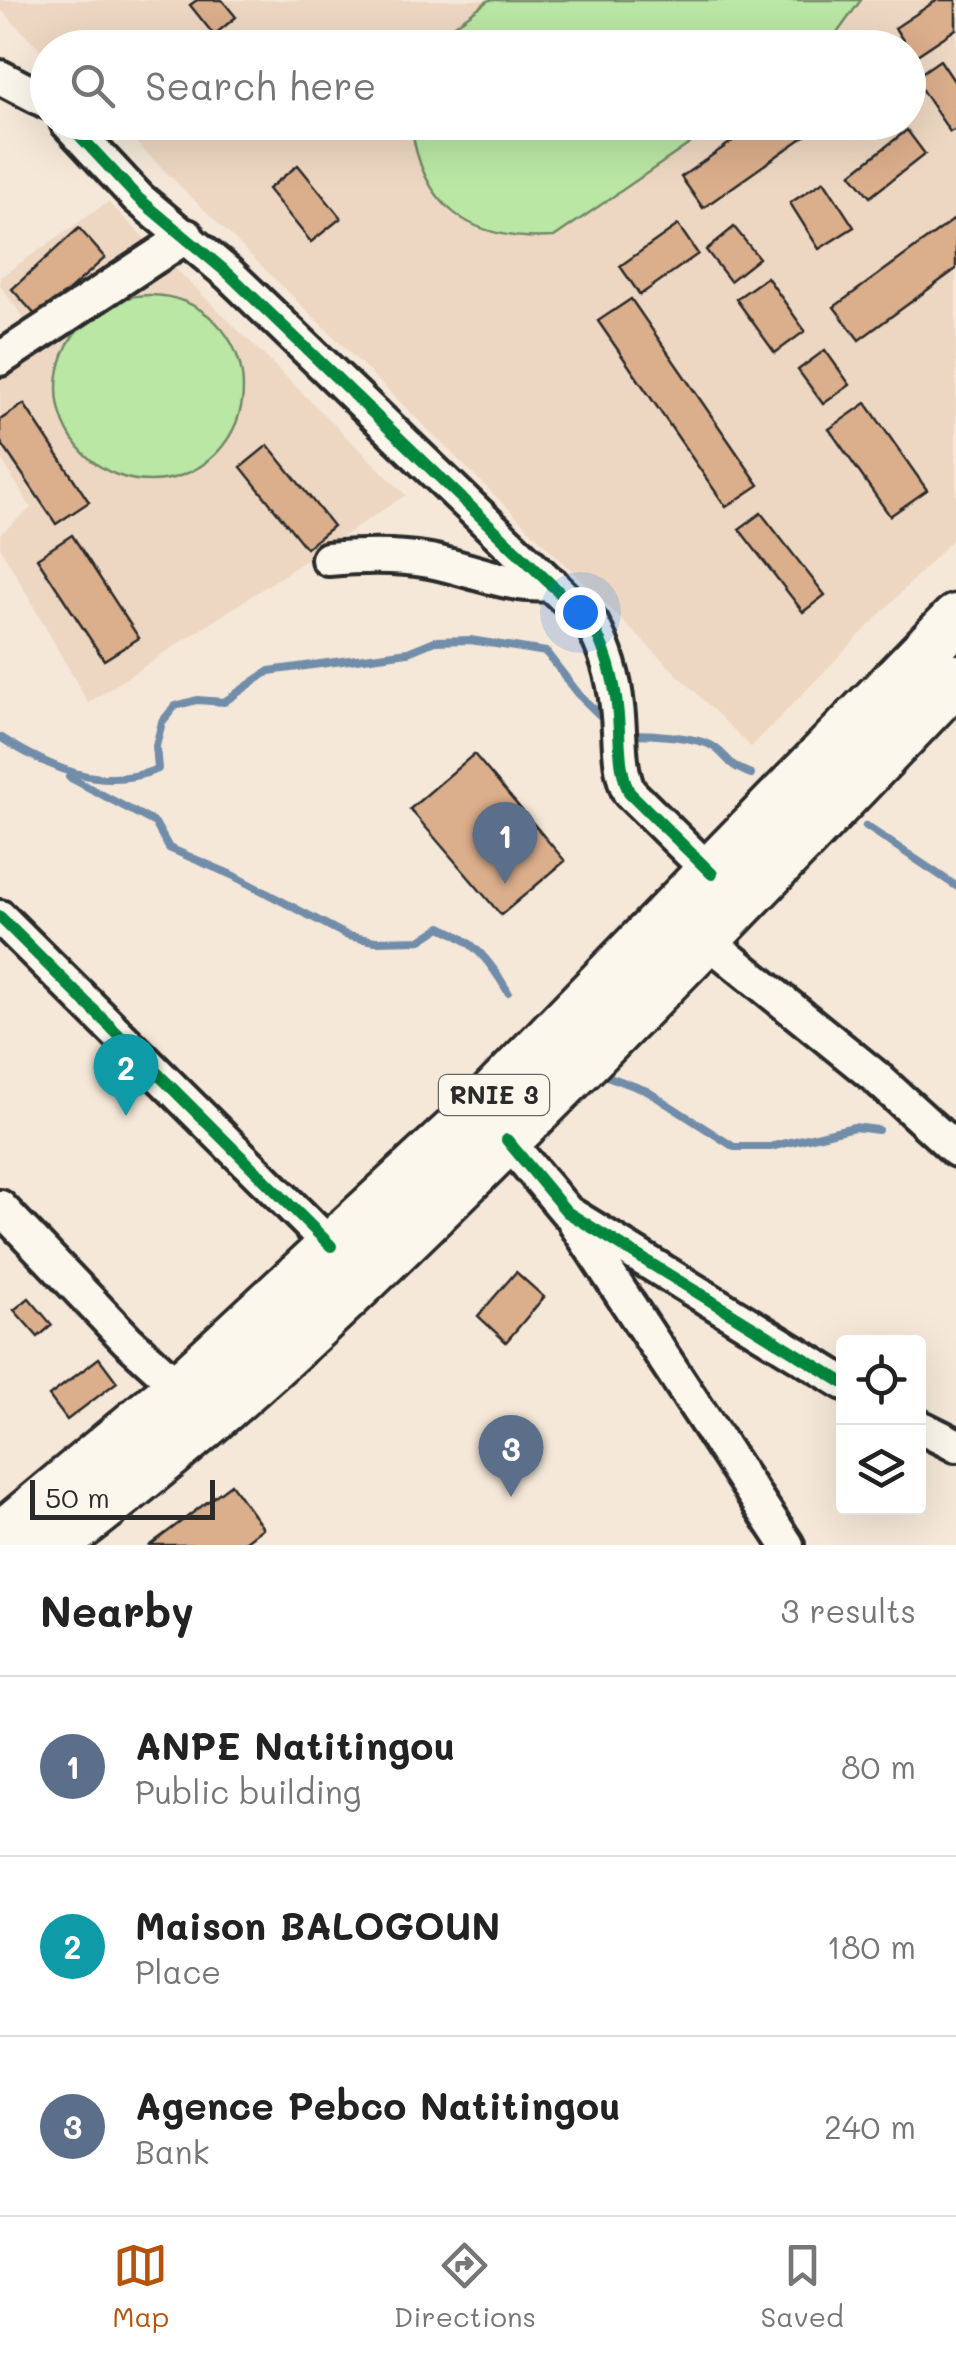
<!DOCTYPE html>
<html lang="en">
<head>
<meta charset="utf-8">
<style>
	body { margin:0; font-family:Mali,sans-serif; background:#f6f6f6; color:#222 }
	.controls { position:absolute; right:30px; bottom:30px; display:grid; overflow:hidden; border-radius:10px; box-shadow:0 10px 40px #0002 }
	.controls button { width:90px; height:90px; display:grid; place-items:center; padding:0; border:0; border-bottom:2px solid #e0e0e0; background:#fff; color:#222; font:50px sans-serif }
	.scale { position:absolute; left:30px; bottom:25px; width:185px; box-sizing:border-box; padding-left:10px; border:5px solid #2b2b2b; border-top:0; font-size:28px; line-height:35px; white-space:nowrap; color:#2b2b2b; -webkit-text-stroke:8px #fbf7ec; paint-order:stroke }
	.you { position:absolute; left:580px; top:612px; width:35px; height:35px; margin:-25px; border:8px solid #fff; border-radius:50%; background:#1a73e8; box-shadow:0 0 0 15px #1a73e833 }
	.badge { display:grid; place-items:center; width:65px; height:65px; border-radius:50%; background:#b45309; color:#fff; font-size:32px; font-weight:700 }
	.pin { position:absolute; translate:-50% -82px; filter:drop-shadow(0 2px 5px #0008) }
	.pin::after { content:''; position:absolute; top:52px; width:35px; height:30px; background:inherit; clip-path:polygon(0 0,100% 0,50% 100%) }
	.list { margin:0; padding:0; list-style:none }
	h2 { display:flex; justify-content:space-between; align-items:center; height:130px; margin:0; padding:0 40px; font-size:42px }
	h2 small { font-size:32px; font-weight:400; color:#767676 }
	.list li { display:grid; grid-template-columns:65px 1fr auto; gap:30px; align-items:center; box-sizing:border-box; height:180px; padding:0 40px; border-top:2px solid #e0e0e0 }
	.list b { display:block; font-size:38px; white-space:nowrap }
	.list p { margin:0; font-size:32px; white-space:nowrap; color:#767676 }
	.list em { font-size:32px; font-style:normal; color:#767676 }
	.icon { flex:none; width:55px; height:55px; fill:none; stroke:currentColor; stroke-width:2; stroke-linecap:round; stroke-linejoin:round }
	.map { position:relative; flex:none; width:956px; height:1545px; overflow:hidden }
	.search { position:absolute; background:#fff; box-shadow:0 10px 40px #0002; left:30px; right:30px; top:30px; height:110px; display:flex; align-items:center; gap:25px; box-sizing:border-box; padding:0 35px; border-radius:55px; color:#767676; font-size:38px }
	.sheet { height:670px; background:#fff }
	nav { display:flex; justify-content:space-around; align-items:center; box-sizing:border-box; height:140px; border-top:2px solid #e0e0e0; background:#fff; font-size:28px; color:#767676 }
	nav a { display:grid; justify-items:center; gap:5px }
	nav .on { color:#b45309 }
	.map>svg:first-child { display:block }
	.built { fill:#edd7c2 }
	.green { fill:#bae7a4; stroke:#728968; stroke-width:2.5 }
	.lines { fill:none; stroke-linecap:round; stroke-linejoin:round }
	.stream { stroke:#728da9; stroke-width:8 }
	.building { fill:#dbae8c; stroke:#2b2b2b; stroke-width:2.5 }
	.minor-casing { stroke:#2b2b2b; stroke-width:40 }
	.highway-casing { stroke:#2b2b2b; stroke-width:55 }
	.minor { stroke:#fbf7ec; stroke-width:32 }
	.highway { stroke:#fbf7ec; stroke-width:48 }
	.cycleway-casing { stroke:#fbf7ec; stroke-width:19 }
	.cycleway { stroke:#00873e; stroke-width:12 }
	.labels { text-anchor:middle; stroke-width:10; stroke-linejoin:round; paint-order:stroke }
	.shield { fill:#fbf7ec; stroke:#696865; stroke-width:2.5 }
	.shield-label { font-size:25px; font-weight:bold; fill:#2b2b2b }
</style>
</head>
<body>
<div class="map">
<svg width="956" height="1545" viewBox="0 0 956 1545">
	<rect width="100%" height="100%" fill="#f5e8d9"/>
	<filter id="ink" filterUnits="userSpaceOnUse"><feTurbulence type="fractalNoise" baseFrequency=".01" numOctaves="2"/><feDisplacementMap in="SourceGraphic" scale="20" xChannelSelector="R" yChannelSelector="G"/><feConvolveMatrix kernelMatrix="1 2 1 2 8 2 1 2 1" color-interpolation-filters="sRGB"/></filter>
	<g filter="url(#ink)">
		<g class="built">
			<path d="M0,0H956V536L751,747L116,123L908,122V48H48L47,56L0,9Z"/>
			<path d="M108,202L406,495L88,703L0,547V534L31,508L0,457V365L34,333L0,285V277Z"/>
		</g>
		<g class="green">
			<path d="M489,0H861L827,47H432L440,36Z"/>
			<path d="M411,123V122L720,123L554,237C470,242 421,207 411,123Z"/>
			<circle cx="150" cy="388" r="93"/>
		</g>
		<g class="lines">
			<g class="stream">
				<path d="M628,734C649,734 697,736 714,747C731,759 725,764 751,774"/>
				<path d="M0,737C49,768 101,792 158,769L156,746L162,722L175,706L197,700L224,702L269,671L408,652L435,641L470,640L546,652L581,697L611,726"/>
				<path d="M69,777L155,823L169,848L232,875L348,936L375,941L421,940L441,927C474,941 490,961 508,992"/>
				<path d="M866,826L956,886"/>
				<path d="M607,1076L647,1091L734,1147H770L854,1127L878,1130"/>
			</g>
		</g>
		<g class="building">
			<path d="M197,0H222L236,17L214,35L190,5Z"/>
			<path d="M937,0H956V29L914,57L895,28Z"/>
			<path d="M940,60L956,84V129L950,132L914,78Z"/>
			<path d="M760,122H810L815,129L703,208L681,177Z"/>
			<path d="M907,130L925,154L870,197L851,174Z"/>
			<path d="M298,165L341,218L311,242L268,189Z"/>
			<path d="M824,181L854,227L819,249L790,203Z"/>
			<path d="M956,218V269L859,340L834,307Z"/>
			<path d="M678,225L698,254L640,295L620,266Z"/>
			<path d="M734,227L759,258L730,281L706,250Z"/>
			<path d="M79,228L105,258L38,318L12,289Z"/>
			<path d="M767,277L805,331L775,353L736,299Z"/>
			<path d="M631,299L759,485L726,507L598,321Z"/>
			<path d="M825,350L850,385L823,404L798,370Z"/>
			<path d="M866,403L927,490L890,516L829,429Z"/>
			<path d="M24,404L89,502L56,524L0,441V420Z"/>
			<path d="M268,445L333,526L306,548L241,467Z"/>
			<path d="M761,513L825,595L803,612L739,529Z"/>
			<path d="M72,535L139,638L104,660L37,558Z"/>
			<path d="M474,754L565,861L501,915L410,809Z"/>
			<path d="M516,1272L544,1297L506,1342L478,1316Z"/>
			<path d="M29,1298L52,1325L38,1337L14,1310Z"/>
			<path d="M99,1358L117,1382L67,1420L49,1396Z"/>
			<path d="M231,1484L263,1528L241,1545H150Z"/>
		</g>
		<g class="lines">
			<g class="minor-casing">
				<g id="minor">
					<path d="M0,77L48,102"/>
					<path d="M67,122L138,198L230,275L592,624C606,651 614,676 617,706C621,736 617,765 629,792L712,874"/>
					<path d="M0,359L187,236"/>
					<path d="M328,559C362,556 397,555 430,561C472,569 508,588 552,584"/>
					<path d="M0,917L331,1246"/>
					<path d="M708,941L877,1078L956,1150"/>
					<path d="M507,1140L567,1212L844,1383"/>
					<path d="M0,1207L127,1340L192,1399"/>
					<path d="M575,1223L787,1545"/>
					<path d="M918,1426L956,1445"/>
				</g>
			</g>
			<g class="highway-casing">
				<g id="highway">
					<path d="M0,1537L179,1388L480,1109L956,619"/>
					<path d="M54,1545C203,1434 337,1308 468,1178C635,1015 795,847 956,679"/>
				</g>
			</g>
			<use href="#minor" class="minor"/>
			<use href="#highway" class="highway"/>
			<g class="cycleway-casing">
				<g id="cycleway">
					<path d="M67,122L138,198L230,275L592,624C606,651 614,676 617,706C621,736 617,765 629,792L712,874"/>
					<path d="M0,917L331,1246"/>
					<path d="M507,1140L567,1212L844,1383"/>
				</g>
			</g>
			<use href="#cycleway" class="cycleway"/>
		</g>
	</g>
	<g class="labels">
		<rect class="shield" x="439" y="1075" width="110" height="40" rx="8"/>
		<g class="shield-label">
			<text x="494" y="1104">RNIE 3</text>
		</g>
	</g>
</svg>
<div class="controls">
<button><svg class="icon" aria-label="locate" viewBox="0 0 24 24"><circle cx="12" cy="12" r="6"/><path d="M12 2v4M12 18v4M2 12h4M18 12h4"/></svg></button>
<button><svg class="icon" aria-label="layers" viewBox="0 0 24 24"><path d="M12 4l9 5-9 5-9-5zM3 14l9 5 9-5"/></svg></button>
</div>
<div class="scale">50 m</div>
<div class="you"></div>
<div class="pin badge" style="left:505px;top:884px;background:#5c6f8a">1</div>
<div class="pin badge" style="left:126px;top:1116px;background:#0f9aa8">2</div>
<div class="pin badge" style="left:511px;top:1497px;background:#5c6f8a">3</div>
<div class="search"><svg class="icon" aria-label="search" viewBox="0 0 24 24"><circle cx="10" cy="10" r="6"/><path d="M15 15l6 6"/></svg>Search here</div>
</div>
<section class="sheet">
<h2>Nearby<small>3 results</small></h2>
<ul class="list">
<li><span class="badge" style="background:#5c6f8a">1</span><div><b>ANPE Natitingou</b><p>Public building</p></div><em>80 m</em></li>
<li><span class="badge" style="background:#0f9aa8">2</span><div><b>Maison BALOGOUN</b><p>Place</p></div><em>180 m</em></li>
<li><span class="badge" style="background:#5c6f8a">3</span><div><b>Agence Pebco Natitingou</b><p>Bank</p></div><em>240 m</em></li>
</ul>
</section>
<nav>
<a class="on"><svg class="icon" aria-label="map" viewBox="0 0 24 24"><path d="M3 6l6-2 6 2 6-2v14l-6 2-6-2-6 2zM9 4v14M15 6v14"/></svg>Map</a>
<a><svg class="icon" aria-label="directions" viewBox="0 0 24 24"><path d="M12 3l9 9-9 9-9-9zM9 14v-3h6M13 9l2 2-2 2"/></svg>Directions</a>
<a><svg class="icon" aria-label="saved" viewBox="0 0 24 24"><path d="M7 4h10v16l-5-4-5 4z"/></svg>Saved</a>
</nav>
</body>
</html>
